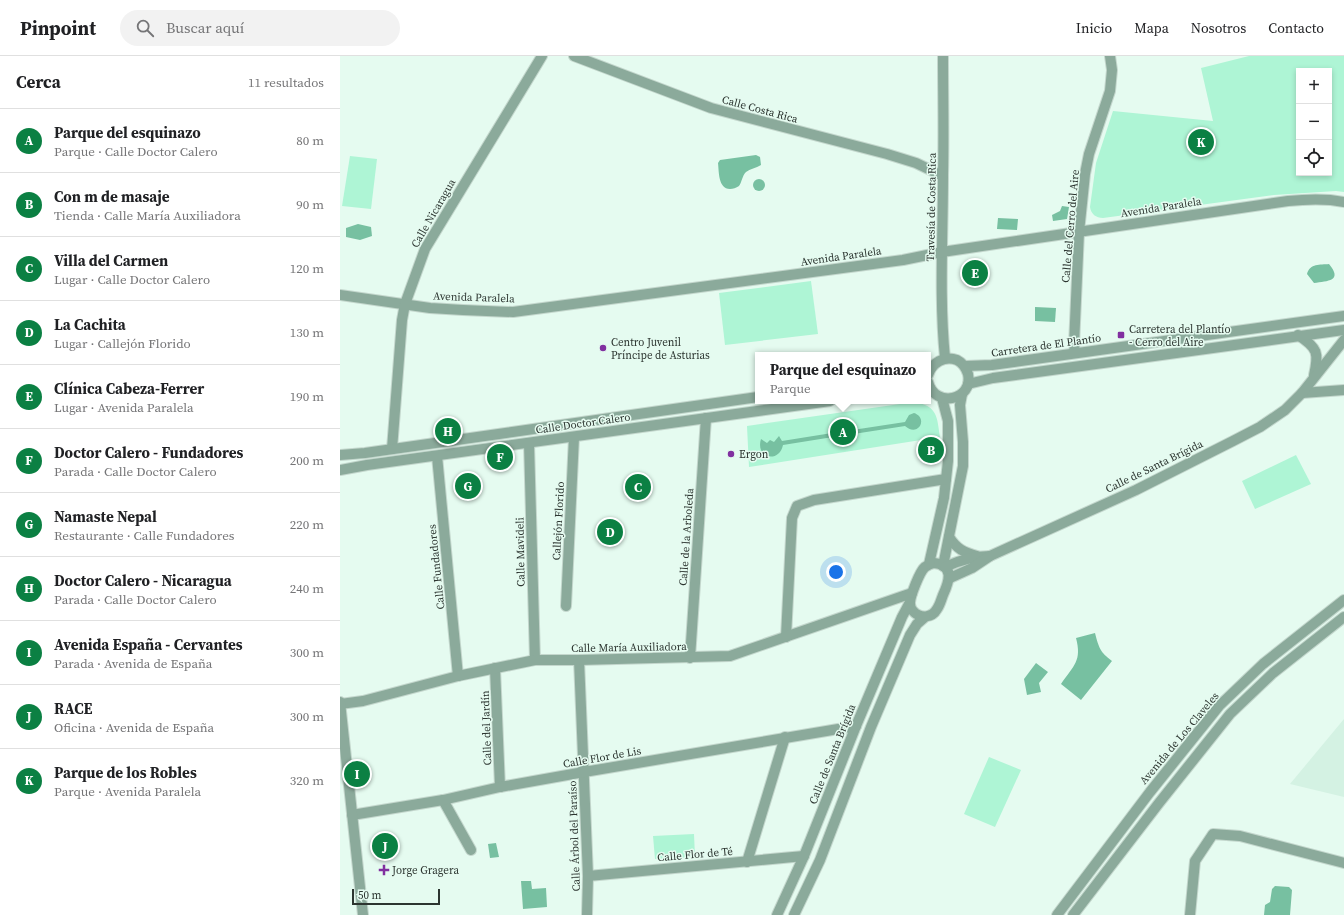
<!DOCTYPE html>
<html lang="es">
<head>
<meta charset="utf-8">
<style>
	body { margin:0; font-family:"Source Serif 4",serif; background:#f2f2f2; color:#202124 }
	.controls { position:absolute; right:12px; top:12px; display:grid; overflow:hidden; border-radius:0px; box-shadow:0 2px 6px #0003 }
	.controls button { width:36px; height:36px; display:grid; place-items:center; padding:0; border:0; border-bottom:1px solid #e0e0e0; background:#fff; color:#202124; font:20px sans-serif }
	.scale { position:absolute; left:12px; bottom:10px; width:88px; box-sizing:border-box; padding-left:4px; border:2px solid #2c3530; border-top:0; font-size:11px; line-height:14px; white-space:nowrap; color:#2c3530; -webkit-text-stroke:3px #e5fbf0; paint-order:stroke }
	.you { position:absolute; left:496px; top:516px; width:14px; height:14px; margin:-10px; border:3px solid #fff; border-radius:50%; background:#1a73e8; box-shadow:0 0 0 6px #1a73e833 }
	.badge { display:grid; place-items:center; width:26px; height:26px; border-radius:50%; background:#0b8043; color:#fff; font-size:13px; font-weight:700 }
	.pin { position:absolute; translate:-50% -50%; border:2px solid #fff; box-shadow:0 1px 4px #0006 }
	.popup { position:absolute; left:415px; top:296px; width:176px; height:52px; box-sizing:border-box; display:grid; place-content:center; border-radius:0px; background:#fff; filter:drop-shadow(0 1px 3px #0005); font-size:13px; white-space:nowrap; color:#757577 }
	.popup b { font-size:15px; color:#202124 }
	.popup::after { content:''; position:absolute; left:50%; top:100%; margin-left:-8px; border:8px solid transparent; border-top-color:#fff }
	.list { margin:0; padding:0; list-style:none }
	h2 { display:flex; justify-content:space-between; align-items:center; height:52px; margin:0; padding:0 16px; font-size:17px }
	h2 small { font-size:13px; font-weight:400; color:#757577 }
	.list li { display:grid; grid-template-columns:26px 1fr auto; gap:12px; align-items:center; box-sizing:border-box; height:64px; padding:0 16px; border-top:1px solid #e0e0e0 }
	.list b { display:block; font-size:15px; white-space:nowrap }
	.list p { margin:0; font-size:13px; white-space:nowrap; color:#757577 }
	.list em { font-size:13px; font-style:normal; color:#757577 }
	.icon { flex:none; width:22px; height:22px; fill:none; stroke:currentColor; stroke-width:2; stroke-linecap:round; stroke-linejoin:round }
	.map { position:relative; flex:none; width:1004px; height:859px; overflow:hidden }
	header { display:flex; align-items:center; gap:24px; box-sizing:border-box; height:56px; padding:0 20px; background:#fff; border-bottom:1px solid #e0e0e0 }
	header strong { font-size:19px }
	nav { display:flex; gap:22px; margin-inline-start:auto; font-size:14px }
	.search { width:280px; height:36px; background:#f2f2f2; display:flex; align-items:center; gap:10px; box-sizing:border-box; padding:0 14px; border-radius:22px; color:#757577; font-size:15px }
	main { display:flex }
	aside { flex:1; background:#fff }
	.map>svg:first-child { display:block }
	.built { fill:#d4f2e3 }
	.green { fill:#aef5d5; fill-rule:evenodd }
	.water { fill:#77c0a1 }
	.lines { fill:none; stroke-linecap:round; stroke-linejoin:round }
	.minor-casing { stroke:#c4d7cd; stroke-width:12 }
	.tertiary-casing { stroke:#c4d7cd; stroke-width:12 }
	.minor { stroke:#8baa9b; stroke-width:10 }
	.tertiary { stroke:#8baa9b; stroke-width:10 }
	.poi-dot { fill:#8130a0; stroke:#e5fbf0; stroke-width:1.5 }
	.labels { text-anchor:middle; stroke-width:3; stroke-linejoin:round; paint-order:stroke }
	.street-label { font-size:11px; fill:#2c3530; stroke:#e5fbf0 }
	.poi-label { font-size:11px; fill:#2c3530; stroke:#e5fbf0; text-anchor:start }
</style>
</head>
<body>
<header>
<strong>Pinpoint</strong>
<div class="search"><svg class="icon" aria-label="search" viewBox="0 0 24 24"><circle cx="10" cy="10" r="6"/><path d="M15 15l6 6"/></svg>Buscar aquí</div>
<nav><a>Inicio</a><a>Mapa</a><a>Nosotros</a><a>Contacto</a></nav>
</header>
<main>
<aside>
<h2>Cerca<small>11 resultados</small></h2>
<ul class="list">
<li><span class="badge">A</span><div><b>Parque del esquinazo</b><p>Parque · Calle Doctor Calero</p></div><em>80 m</em></li>
<li><span class="badge">B</span><div><b>Con m de masaje</b><p>Tienda · Calle María Auxiliadora</p></div><em>90 m</em></li>
<li><span class="badge">C</span><div><b>Villa del Carmen</b><p>Lugar · Calle Doctor Calero</p></div><em>120 m</em></li>
<li><span class="badge">D</span><div><b>La Cachita</b><p>Lugar · Callejón Florido</p></div><em>130 m</em></li>
<li><span class="badge">E</span><div><b>Clínica Cabeza-Ferrer</b><p>Lugar · Avenida Paralela</p></div><em>190 m</em></li>
<li><span class="badge">F</span><div><b>Doctor Calero - Fundadores</b><p>Parada · Calle Doctor Calero</p></div><em>200 m</em></li>
<li><span class="badge">G</span><div><b>Namaste Nepal</b><p>Restaurante · Calle Fundadores</p></div><em>220 m</em></li>
<li><span class="badge">H</span><div><b>Doctor Calero - Nicaragua</b><p>Parada · Calle Doctor Calero</p></div><em>240 m</em></li>
<li><span class="badge">I</span><div><b>Avenida España - Cervantes</b><p>Parada · Avenida de España</p></div><em>300 m</em></li>
<li><span class="badge">J</span><div><b>RACE</b><p>Oficina · Avenida de España</p></div><em>300 m</em></li>
<li><span class="badge">K</span><div><b>Parque de los Robles</b><p>Parque · Avenida Paralela</p></div><em>320 m</em></li>
</ul>
</aside>
<div class="map">
<svg width="1004" height="859" viewBox="0 0 1004 859">
	<rect width="100%" height="100%" fill="#e5fbf0"/>
	<path class="built" d="M1004,663V741L950,728Z"/>
	<g class="green">
		<path d="M909,0H1004V136L996,135L934,139L763,162C756,162 751,158 750,151L756,107L773,55L873,65L861,12ZM959,15H989V117H959Z"/>
		<path d="M10,100L37,103L31,153L2,150Z"/>
		<path d="M471,225L478,278L385,289L379,237Z"/>
		<path d="M574,346C598,350 597,361 600,381L409,411L407,370Z"/>
		<path d="M956,399L971,428L915,453L902,425Z"/>
		<path d="M649,701L681,714L655,771L624,758Z"/>
		<path d="M354,778L355,801L315,803L313,780Z"/>
	</g>
	<g class="water">
		<path d="M416,99L420,101L421,109C416,112 410,113 406,116C402,120 402,126 399,130C396,132 393,133 390,133C378,133 379,115 378,107L380,104Z"/>
		<circle cx="419" cy="129" r="6"/>
		<path d="M722,150L729,151L727,163L713,165L712,159L720,155Z"/>
		<path d="M658,162L678,163L677,174L657,173Z"/>
		<path d="M18,168L31,171L32,180L20,184L6,181V172Z"/>
		<path d="M989,208C1003,225 988,225 974,227L967,218C970,207 980,209 989,208Z"/>
		<path d="M695,251L716,252L715,266L695,265Z"/>
		<path d="M574,357C580,359 583,364 580,370C575,376 570,374 565,370L507,379C504,386 498,387 493,381L443,389C439,408 415,402 421,383L427,387L430,384L434,386L439,380L442,385L492,377C495,371 502,369 506,375L565,366L569,359Z"/>
		<path d="M755,577C759,592 760,596 772,605L741,644L721,628C734,609 742,605 736,582Z"/>
		<path d="M696,607L708,616L699,627L701,636L687,639L684,623Z"/>
		<path d="M156,787L159,801L150,802L148,788Z"/>
		<path d="M181,825H191L192,833L206,832L207,851L183,853Z"/>
		<path d="M935,830L949,831L952,834L950,859H924L925,849L930,846L932,833Z"/>
	</g>
	<g class="lines">
		<g class="minor-casing">
			<g id="minor">
				<path d="M234,0L371,52L547,98L576,107L603,120"/>
				<path d="M603,0C603,40 604,79 603,119C603,180 599,242 605,302"/>
				<path d="M0,239L90,252L123,254L173,256L563,204L602,196L948,145C967,143 985,142 1004,146"/>
				<path d="M958,279C978,292 979,297 974,319"/>
				<path d="M735,297L734,289L739,176L745,118L749,98L770,35L772,14L770,0"/>
				<path d="M962,337L1004,334"/>
				<path d="M189,387L195,604"/>
				<path d="M52,393L62,264L65,248L85,193L202,0"/>
				<path d="M97,400L118,620"/>
				<path d="M609,481C617,493 623,496 637,500"/>
				<path d="M594,507C615,509 609,526 603,539C601,544 600,549 597,553C592,562 580,563 573,555C571,553 570,550 570,547C570,540 580,515 585,511C588,509 590,508 594,507Z"/>
				<path d="M589,508L604,442L608,405V365L602,342"/>
				<path d="M603,510L623,410V386L620,349L622,338"/>
				<path d="M605,511C620,504 634,500 650,500"/>
				<path d="M610,522L632,512L650,500L796,434L893,385L920,371L945,354L962,337L1004,284"/>
				<path d="M226,550L234,381"/>
				<path d="M446,581L452,462L457,450L474,444L606,423"/>
				<path d="M350,602L366,362"/>
				<path d="M239,604L248,820L247,859"/>
				<path d="M155,612L160,731"/>
				<path d="M0,648L23,645L118,620L195,604H239L390,600L572,537"/>
				<path d="M103,744L131,794"/>
				<path d="M12,759L103,744L160,731L244,716L516,670"/>
				<path d="M407,806L445,681"/>
				<path d="M248,820L464,800"/>
				<path d="M437,859L464,800L516,670L562,561L570,546"/>
				<path d="M454,859L480,804L531,671L570,579L577,568L585,561"/>
				<path d="M850,859L855,805L873,778L900,780L1004,807"/>
			</g>
		</g>
		<g class="tertiary-casing">
			<g id="tertiary">
				<path d="M625,310L652,309L1004,260"/>
				<path d="M588,319C592,307 604,299 617,304C623,307 626,312 628,318C634,344 595,353 588,326"/>
				<path d="M628,328L653,322L1004,274"/>
				<path d="M0,399L25,397L418,341"/>
				<path d="M0,414L27,409L490,345"/>
				<path d="M0,646L23,859"/>
				<path d="M717,859L810,736L879,650L923,608L1004,544"/>
				<path d="M733,859L819,747L890,658L933,617L1004,561"/>
			</g>
		</g>
		<use href="#minor" class="minor"/>
		<use href="#tertiary" class="tertiary"/>
	</g>
	<g class="poi-dot">
		<rect x="777" y="275" width="8" height="8" rx="2"/>
		<circle cx="263" cy="292" r="4"/>
		<circle cx="391" cy="398" r="4"/>
		<path d="M42 808h4v4h4v4h-4v4h-4v-4h-4v-4h4z"/>
	</g>
	<g class="labels">
		<g class="street-label">
			<text transform="translate(420 53) rotate(15)" y="4">Calle Costa Rica</text>
			<text transform="translate(591 151) rotate(-89)" y="4">Travesía de Costa Rica</text>
			<text transform="translate(821 151) rotate(-9)" y="4">Avenida Paralela</text>
			<text transform="translate(93 157) rotate(-60)" y="4">Calle Nicaragua</text>
			<text transform="translate(730 170) rotate(-85)" y="4">Calle del Cerro del Aire</text>
			<text transform="translate(501 200) rotate(-8)" y="4">Avenida Paralela</text>
			<text transform="translate(134 241) rotate(2)" y="4">Avenida Paralela</text>
			<text transform="translate(706 289) rotate(-8)" y="4">Carretera de El Plantío</text>
			<text transform="translate(243 367) rotate(-8)" y="4">Calle Doctor Calero</text>
			<text transform="translate(814 410) rotate(-26)" y="4">Calle de Santa Brígida</text>
			<text transform="translate(218 465) rotate(-87)" y="4">Callejón Florido</text>
			<text transform="translate(346 481) rotate(-86)" y="4">Calle de la Arboleda</text>
			<text transform="translate(180 496) rotate(-91)" y="4">Calle Mavideli</text>
			<text transform="translate(96 511) rotate(-96)" y="4">Calle Fundadores</text>
			<text transform="translate(289 591) rotate(-1)" y="4">Calle María Auxiliadora</text>
			<text transform="translate(146 672) rotate(-92)" y="4">Calle del Jardín</text>
			<text transform="translate(839 682) rotate(-50)" y="4">Avenida de Los Claveles</text>
			<text transform="translate(492 698) rotate(-68)" y="4">Calle de Santa Brígida</text>
			<text transform="translate(262 701) rotate(-10)" y="4">Calle Flor de Lis</text>
			<text transform="translate(234 780) rotate(-92)" y="4">Calle Árbol del Paraíso</text>
			<text transform="translate(355 798) rotate(-5)" y="4">Calle Flor de Té</text>
		</g>
		<g class="poi-label">
			<text x="789" y="277">Carretera del Plantío<tspan x="789" dy="13">- Cerro del Aire</tspan></text>
			<text x="271" y="290">Centro Juvenil<tspan x="271" dy="13">Príncipe de Asturias</tspan></text>
			<text x="399" y="402">Ergon</text>
			<text x="52" y="818">Jorge Gragera</text>
		</g>
	</g>
</svg>
<div class="controls">
<button>+</button>
<button>−</button>
<button><svg class="icon" aria-label="locate" viewBox="0 0 24 24"><circle cx="12" cy="12" r="6"/><path d="M12 2v4M12 18v4M2 12h4M18 12h4"/></svg></button>
</div>
<div class="scale">50 m</div>
<div class="you"></div>
<div class="pin badge" style="left:503px;top:376px">A</div>
<div class="popup"><b>Parque del esquinazo</b>Parque</div>
<div class="pin badge" style="left:591px;top:394px">B</div>
<div class="pin badge" style="left:298px;top:431px">C</div>
<div class="pin badge" style="left:270px;top:476px">D</div>
<div class="pin badge" style="left:635px;top:217px">E</div>
<div class="pin badge" style="left:160px;top:401px">F</div>
<div class="pin badge" style="left:128px;top:430px">G</div>
<div class="pin badge" style="left:108px;top:375px">H</div>
<div class="pin badge" style="left:17px;top:718px">I</div>
<div class="pin badge" style="left:45px;top:790px">J</div>
<div class="pin badge" style="left:861px;top:86px">K</div>
</div>
</main>
</body>
</html>
